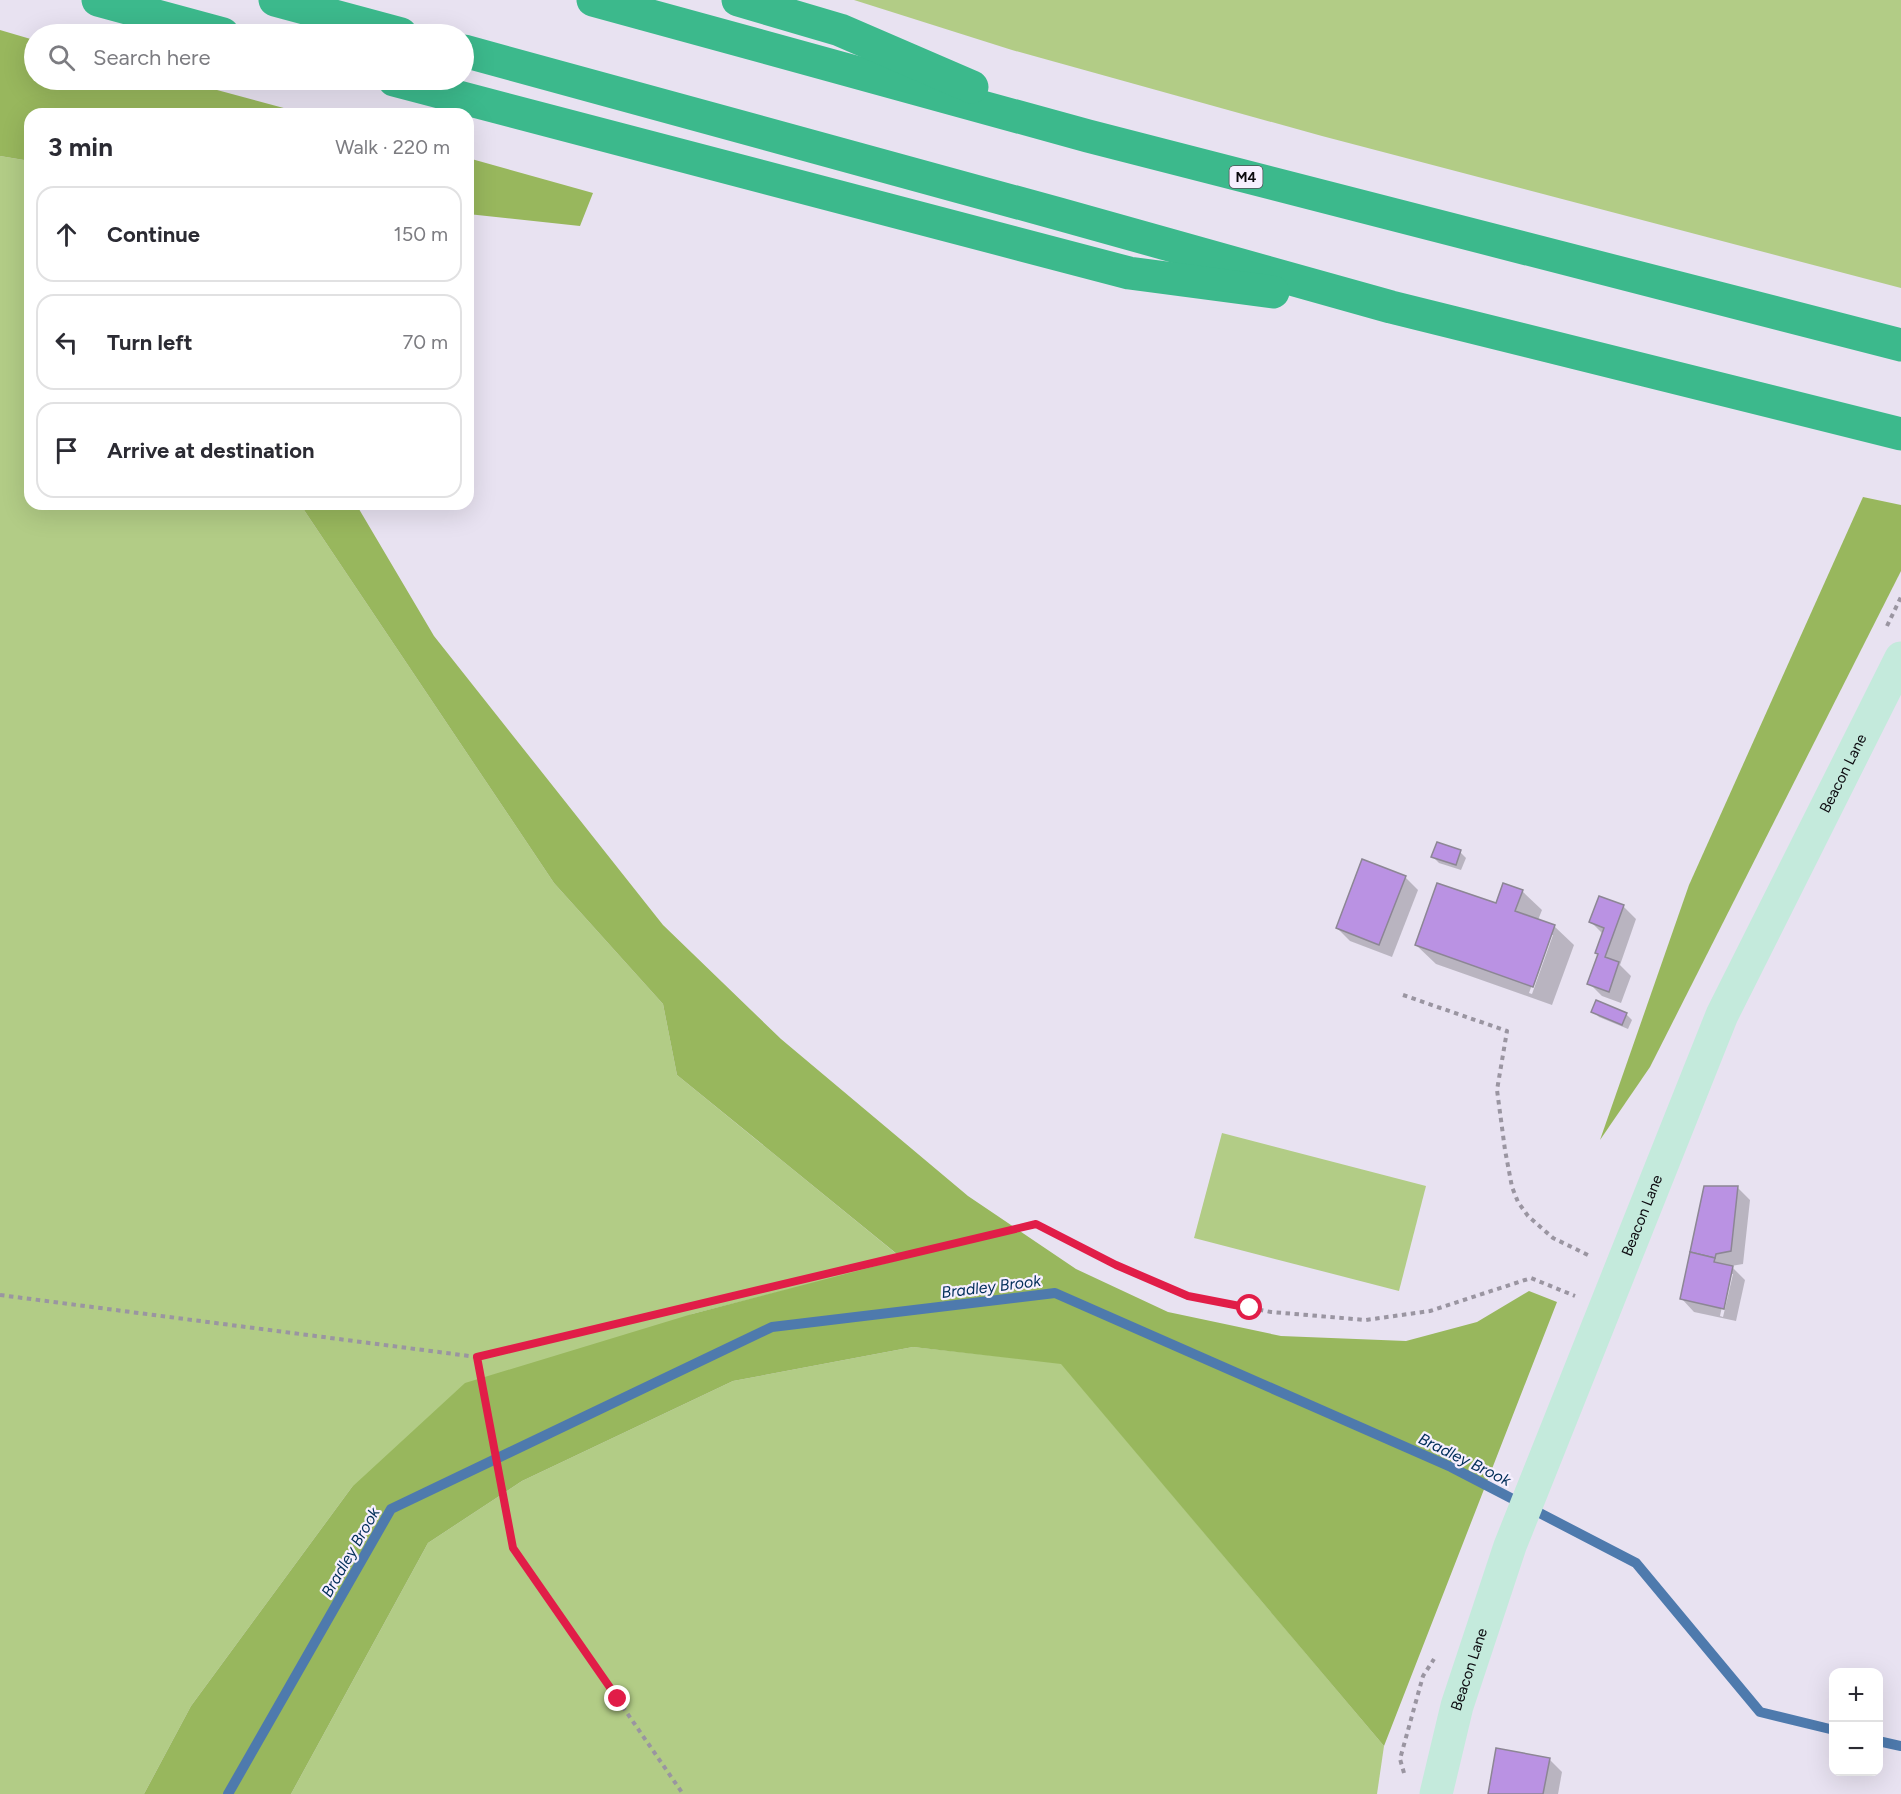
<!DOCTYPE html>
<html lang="en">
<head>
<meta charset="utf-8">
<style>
	body { margin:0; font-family:Figtree,sans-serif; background:#f2f2f3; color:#2b2b33 }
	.controls { position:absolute; right:18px; bottom:18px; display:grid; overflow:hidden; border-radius:12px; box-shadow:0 6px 24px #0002 }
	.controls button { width:54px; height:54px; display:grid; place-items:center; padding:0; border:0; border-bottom:2px solid #e1e1e2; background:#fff; color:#2b2b33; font:30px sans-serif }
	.stop { position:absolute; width:18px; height:18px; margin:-14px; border:4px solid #e11d48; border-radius:50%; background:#fff }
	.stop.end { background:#e11d48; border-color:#fff; box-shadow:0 2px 6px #0008 }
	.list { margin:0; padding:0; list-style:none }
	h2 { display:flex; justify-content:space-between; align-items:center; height:78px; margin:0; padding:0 24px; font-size:26px }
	h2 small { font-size:20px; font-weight:400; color:#7c7c81 }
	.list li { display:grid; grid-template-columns:39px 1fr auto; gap:18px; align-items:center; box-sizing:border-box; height:96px; margin:0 12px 12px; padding:0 12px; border:2px solid #e1e1e2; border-radius:18px }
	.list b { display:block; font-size:22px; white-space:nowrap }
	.list em { font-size:20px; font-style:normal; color:#7c7c81 }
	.icon { flex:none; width:33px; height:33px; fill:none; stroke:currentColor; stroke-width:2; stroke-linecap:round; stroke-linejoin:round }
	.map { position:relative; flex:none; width:1901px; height:1794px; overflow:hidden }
	.search { position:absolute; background:#fff; box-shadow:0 6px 24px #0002; left:24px; top:24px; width:450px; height:66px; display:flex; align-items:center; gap:15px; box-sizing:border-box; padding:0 21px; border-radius:33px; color:#7c7c81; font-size:22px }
	.panel { position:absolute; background:#fff; box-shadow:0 6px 24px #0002; left:24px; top:108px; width:450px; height:402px; border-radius:18px }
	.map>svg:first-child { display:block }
	.green { fill:#b2cc86 }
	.forest { fill:#98b75d }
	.shadow { fill:#0003; fill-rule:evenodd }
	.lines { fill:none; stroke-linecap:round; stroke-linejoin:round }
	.stream { stroke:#4e7aad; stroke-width:10 }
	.building { fill:#ba92e3; stroke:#8c8694; stroke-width:1.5 }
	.path { stroke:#9a95a1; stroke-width:4; stroke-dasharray:4.5 4.5; stroke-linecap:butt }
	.secondary { stroke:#c4eadc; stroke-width:33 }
	.motorway { stroke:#3cb98c; stroke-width:33 }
	.route { stroke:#e11d48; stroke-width:8 }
	.labels { text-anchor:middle; stroke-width:4.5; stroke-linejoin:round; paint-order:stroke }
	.shield { fill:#f6effe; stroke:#524f57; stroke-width:1.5 }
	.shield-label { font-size:14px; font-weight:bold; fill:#0c0a0f }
	.street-label { font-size:15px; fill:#0c0a0f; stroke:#f6effe }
	.water-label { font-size:16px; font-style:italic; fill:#002d58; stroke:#f6effe }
</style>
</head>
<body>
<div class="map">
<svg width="1901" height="1794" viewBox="0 0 1901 1794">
	<rect width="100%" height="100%" fill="#e8e2f1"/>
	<g class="green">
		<path d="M854,0H1901V288L1322,136L1012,50Z"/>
		<path d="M0,156L30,161V504H300L554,883L663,1004L677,1075L904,1260L692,1314L352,1487L191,1706L144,1794H0Z"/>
		<path d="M1222,1133L1426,1186L1399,1291L1194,1238Z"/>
		<path d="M913,1347L1061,1363L1384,1746L1377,1794H291L428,1543L522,1481L733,1381Z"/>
	</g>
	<g class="forest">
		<path d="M0,30L34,40V80H180L306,114H30V161L0,156Z"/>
		<path d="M468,158L593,193L580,226L468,214Z"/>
		<path d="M1863,497L1901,505V571L1650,1067L1600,1140L1689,885Z"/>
		<path d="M300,504H356L434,636L663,925L781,1039L968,1196L1076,1269L1168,1312L1281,1336L1406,1341L1477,1322L1529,1291L1557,1302L1384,1746L1061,1364L913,1347L733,1381L522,1481L428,1543L291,1794H144L191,1706L352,1487L465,1383L692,1314L903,1259L677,1075L663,1004L554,883Z"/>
	</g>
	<g class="shadow">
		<path d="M1460,852L1466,858L1461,870L1439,863L1433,857Z"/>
		<path d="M1405,877L1418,890L1392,957L1350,941L1337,928Z"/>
		<path d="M1522,891L1542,910L1538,920L1554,926L1574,945L1552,1005L1436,964L1416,945ZM1550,935H1553L1532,994L1529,993Z"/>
		<path d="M1623,906L1636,919L1620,965L1631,976L1621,1003L1602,996L1589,983L1599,955L1603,934L1591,922Z"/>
		<path d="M1593,1011L1626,1014L1632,1020L1628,1029L1599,1017Z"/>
		<path d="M1737,1187L1750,1200L1743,1264L1731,1266L1745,1280L1736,1321L1694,1312L1682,1299ZM1729,1274H1733L1723,1317L1720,1316Z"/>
		<path d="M1549,1759L1562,1772L1558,1794H1489Z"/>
	</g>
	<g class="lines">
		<g class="stream">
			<path d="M1878,1741L1901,1746"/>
			<path d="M228,1794L391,1509L772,1327L1055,1293L1451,1467L1636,1563L1760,1712L1834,1730"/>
		</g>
	</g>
	<g class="building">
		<path d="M1437,842L1461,850L1456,865L1431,857Z"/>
		<path d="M1362,859L1406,876L1379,945L1336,928Z"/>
		<path d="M1437,883L1496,903L1503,883L1523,890L1515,911L1555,925L1533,987L1415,945Z"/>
		<path d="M1599,896L1624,905L1605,957L1619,962L1609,992L1587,984L1598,954L1595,953L1604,928L1589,922Z"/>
		<path d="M1596,1000L1627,1013L1622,1025L1591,1012Z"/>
		<path d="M1704,1186H1738L1731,1251L1716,1254L1715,1258L1690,1252Z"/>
		<path d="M1690,1252L1715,1258L1714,1262L1733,1266L1724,1309L1680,1299Z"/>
		<path d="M1496,1748L1550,1758L1543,1794H1488Z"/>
	</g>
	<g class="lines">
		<g class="path">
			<path d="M1887,626L1901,597"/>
			<path d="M1403,995L1507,1031L1497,1090L1505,1150L1512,1187L1518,1202L1528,1216L1553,1238L1588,1255"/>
			<path d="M0,1295L477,1357L1036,1224L1116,1265L1188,1296L1271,1312L1366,1320L1430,1311L1531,1278L1575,1296"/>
			<path d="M477,1357L513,1548L683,1794"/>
			<path d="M1404,1773L1400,1759L1423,1676L1434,1659"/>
		</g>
		<path class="secondary" id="s1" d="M1436,1794L1457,1706L1510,1546L1722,1015L1901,658"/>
		<g class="motorway">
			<path d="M98,0L223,34"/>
			<path d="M275,0L401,34"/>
			<path d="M593,0L1088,136L1901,345"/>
			<path d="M738,0L840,30L972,87"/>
			<path d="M464,51L1059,214L1391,307L1901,434"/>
			<path d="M394,80L1129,273L1273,292"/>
		</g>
	</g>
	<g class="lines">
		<path class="route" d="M618,1699L513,1548L477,1357L1036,1224L1116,1265L1188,1296L1250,1308"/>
	</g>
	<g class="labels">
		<rect class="shield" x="1229.5" y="166" width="33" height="22" rx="4.5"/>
		<g class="shield-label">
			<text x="1246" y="182">M4</text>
		</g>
		<g class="street-label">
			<text dy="5" stroke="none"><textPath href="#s1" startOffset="1101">Beacon Lane</textPath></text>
			<text dy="5" stroke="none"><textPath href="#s1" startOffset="615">Beacon Lane</textPath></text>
			<text dy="5" stroke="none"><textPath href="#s1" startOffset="129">Beacon Lane</textPath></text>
		</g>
		<g class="water-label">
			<text transform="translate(991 1286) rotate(-7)" y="6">Bradley Brook</text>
			<text transform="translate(1465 1459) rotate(26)" y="6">Bradley Brook</text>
			<text transform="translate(350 1552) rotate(-60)" y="6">Bradley Brook</text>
		</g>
	</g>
</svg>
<div class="controls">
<button>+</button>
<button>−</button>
</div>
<div class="stop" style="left:1250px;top:1308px"></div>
<div class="stop end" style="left:618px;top:1699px"></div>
<div class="search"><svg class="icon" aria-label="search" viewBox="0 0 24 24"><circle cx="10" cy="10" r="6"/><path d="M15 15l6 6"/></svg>Search here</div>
<section class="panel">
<h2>3 min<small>Walk · 220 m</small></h2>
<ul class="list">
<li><svg class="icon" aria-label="ahead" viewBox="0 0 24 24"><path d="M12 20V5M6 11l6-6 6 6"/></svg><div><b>Continue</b></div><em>150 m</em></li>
<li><svg class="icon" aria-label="left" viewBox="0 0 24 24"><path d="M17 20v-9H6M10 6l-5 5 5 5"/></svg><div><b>Turn left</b></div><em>70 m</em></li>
<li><svg class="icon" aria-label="arrive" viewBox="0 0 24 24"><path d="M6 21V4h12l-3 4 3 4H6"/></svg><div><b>Arrive at destination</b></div></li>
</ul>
</section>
</div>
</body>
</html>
